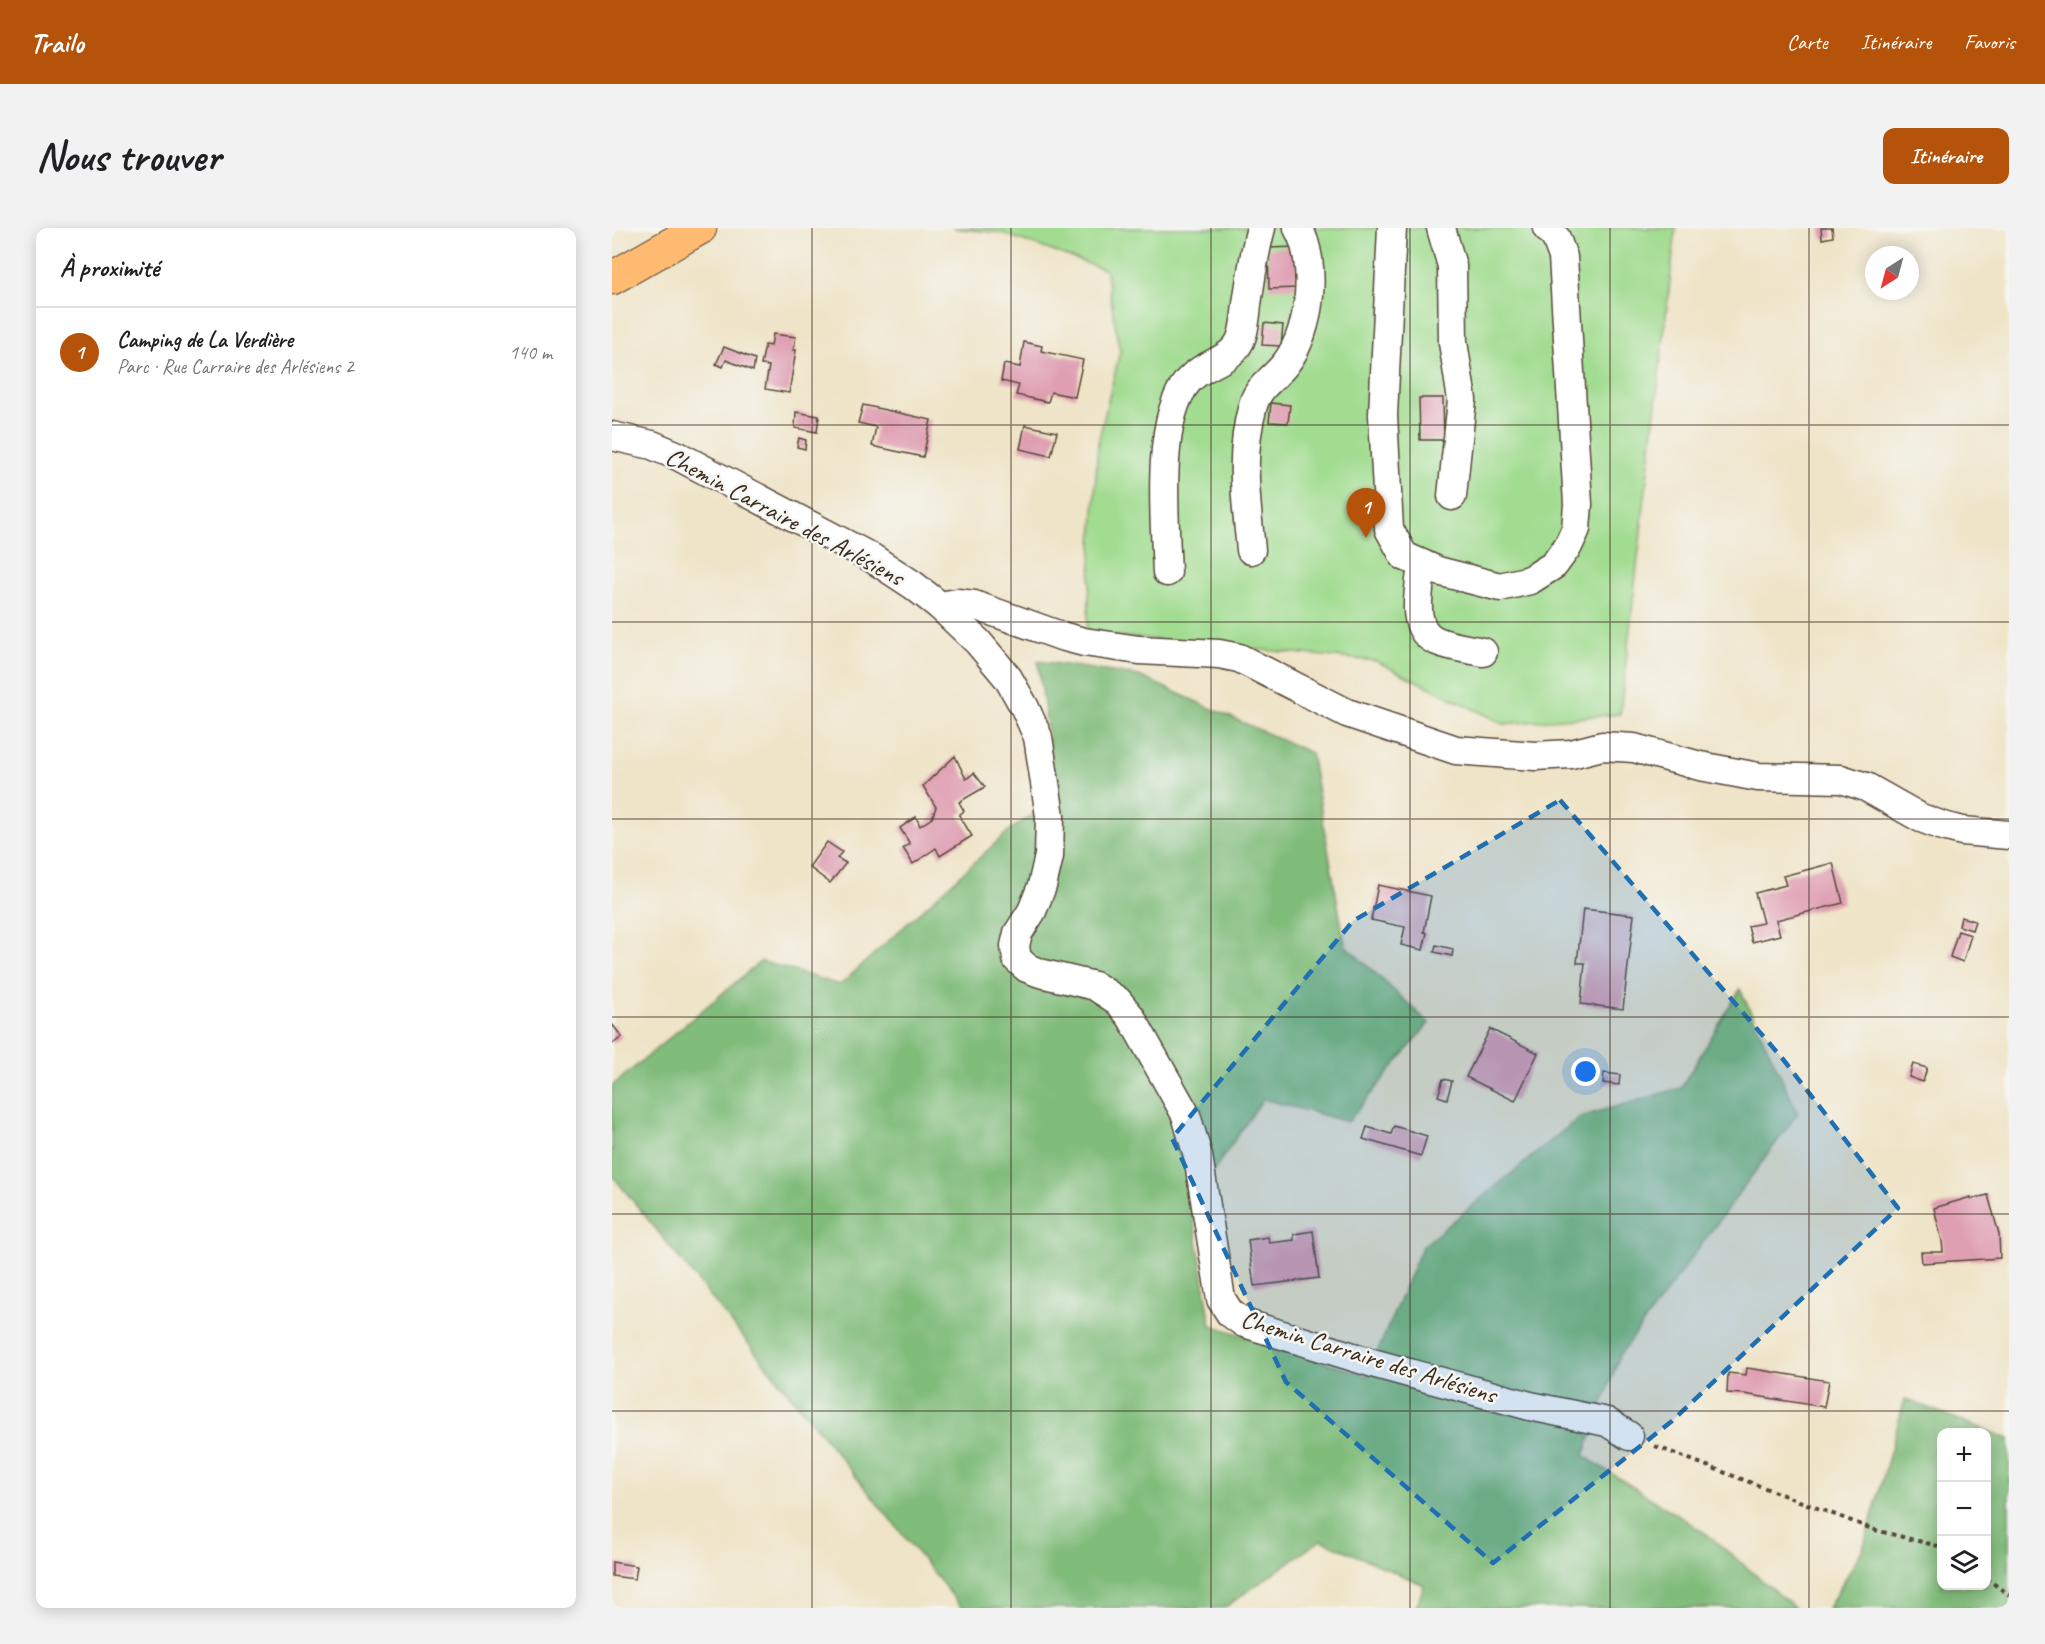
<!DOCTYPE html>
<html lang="fr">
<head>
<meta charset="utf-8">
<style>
	body { margin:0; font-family:Caveat,sans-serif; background:#f2f2f2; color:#202124 }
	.controls { position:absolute; right:18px; bottom:18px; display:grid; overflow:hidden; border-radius:12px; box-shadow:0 3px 15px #0003 }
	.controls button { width:54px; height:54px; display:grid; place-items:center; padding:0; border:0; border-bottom:2px solid #e0e0e0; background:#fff; color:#202124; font:30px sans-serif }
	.compass { position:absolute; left:1253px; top:18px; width:54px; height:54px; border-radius:50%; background:#fff; box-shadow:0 3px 15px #0003; rotate:216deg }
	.you { position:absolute; left:974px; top:844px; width:21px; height:21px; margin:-15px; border:4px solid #fff; border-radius:50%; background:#1a73e8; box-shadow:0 0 0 9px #1a73e833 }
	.badge { display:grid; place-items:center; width:39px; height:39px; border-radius:50%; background:#b45309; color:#fff; font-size:20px; font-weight:700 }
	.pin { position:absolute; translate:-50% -50px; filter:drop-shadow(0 2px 3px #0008) }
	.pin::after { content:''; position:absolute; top:32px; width:21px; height:18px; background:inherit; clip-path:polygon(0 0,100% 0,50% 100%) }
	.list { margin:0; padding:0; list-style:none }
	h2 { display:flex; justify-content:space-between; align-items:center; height:78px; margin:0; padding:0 24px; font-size:26px }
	h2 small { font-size:20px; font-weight:400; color:#757577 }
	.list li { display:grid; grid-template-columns:39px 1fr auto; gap:18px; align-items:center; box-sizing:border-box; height:90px; padding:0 24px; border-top:2px solid #e0e0e0 }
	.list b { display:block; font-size:22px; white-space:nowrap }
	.list p { margin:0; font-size:20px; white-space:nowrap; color:#757577 }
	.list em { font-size:20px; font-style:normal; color:#757577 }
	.icon { flex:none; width:33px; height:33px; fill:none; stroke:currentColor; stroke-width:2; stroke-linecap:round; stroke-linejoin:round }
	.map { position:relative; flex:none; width:1397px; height:1380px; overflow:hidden; border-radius:12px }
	header { display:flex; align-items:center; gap:36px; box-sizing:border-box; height:84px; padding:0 30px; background:#b45309; color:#fff }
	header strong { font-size:28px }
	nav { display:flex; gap:33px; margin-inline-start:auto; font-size:21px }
	.intro { display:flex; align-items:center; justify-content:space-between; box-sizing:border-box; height:144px; padding:0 36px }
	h1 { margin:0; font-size:42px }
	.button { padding:15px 27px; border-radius:12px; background:#b45309; color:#fff; font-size:21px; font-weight:700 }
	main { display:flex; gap:36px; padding:0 36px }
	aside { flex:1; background:#fff; border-radius:12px; box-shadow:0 3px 15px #0003 }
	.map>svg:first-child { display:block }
	.green { fill:#a1dc90; stroke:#6e8357; stroke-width:1.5 }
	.forest { fill:#80bc7a; stroke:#5e734c; stroke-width:1.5; fill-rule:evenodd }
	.building { fill:#df9fb2 }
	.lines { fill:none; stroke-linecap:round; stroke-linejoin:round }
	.minor-casing { stroke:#564638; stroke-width:31 }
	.highway-casing { stroke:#564638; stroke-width:35 }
	.path { stroke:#564638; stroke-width:4; stroke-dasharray:4.5 4.5; stroke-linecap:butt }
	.minor { stroke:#fff; stroke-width:28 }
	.highway { stroke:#ffbb71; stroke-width:33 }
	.marked { fill:#1f6fb2; fill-opacity:0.2; stroke:#1f6fb2; stroke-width:4.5; stroke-dasharray:12 8; stroke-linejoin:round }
	.grid { fill:none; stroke:#3b2a1e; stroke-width:1.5; stroke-opacity:0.55 }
	.labels { text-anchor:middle; stroke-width:5; stroke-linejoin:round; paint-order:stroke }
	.street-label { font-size:26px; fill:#3b2a1e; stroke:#f6f6f2 }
</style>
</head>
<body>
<header>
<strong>Trailo</strong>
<nav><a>Carte</a><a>Itinéraire</a><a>Favoris</a></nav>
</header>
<div class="intro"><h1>Nous trouver</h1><a class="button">Itinéraire</a></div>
<main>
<aside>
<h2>À proximité<small></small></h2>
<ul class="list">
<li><span class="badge">1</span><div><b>Camping de La Verdière</b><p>Parc · Rue Carraire des Arlésiens 2</p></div><em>140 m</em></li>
</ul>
</aside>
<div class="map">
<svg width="1397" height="1380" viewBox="0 0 1397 1380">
	<rect width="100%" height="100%" fill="#f6f6f2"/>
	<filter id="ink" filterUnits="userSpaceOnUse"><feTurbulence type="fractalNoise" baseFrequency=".0167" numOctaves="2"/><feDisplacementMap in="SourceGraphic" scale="12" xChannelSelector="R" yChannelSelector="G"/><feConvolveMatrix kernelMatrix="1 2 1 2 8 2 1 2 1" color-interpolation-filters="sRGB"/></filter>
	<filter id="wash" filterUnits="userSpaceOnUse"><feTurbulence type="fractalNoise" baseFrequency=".008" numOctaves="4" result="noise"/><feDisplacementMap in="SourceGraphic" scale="24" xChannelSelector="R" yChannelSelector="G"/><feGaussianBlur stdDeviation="1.35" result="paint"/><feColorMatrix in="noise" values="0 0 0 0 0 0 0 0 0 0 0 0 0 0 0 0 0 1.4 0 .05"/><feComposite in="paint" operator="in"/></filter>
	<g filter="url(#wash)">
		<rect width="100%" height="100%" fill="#efe4c8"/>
		<path class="green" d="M340,0H1064L1008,486L892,496L764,433L475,405L486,215L508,124L494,42L390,5Z"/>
		<g class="forest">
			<path d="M426,433L527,448L699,525L733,717L817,795L736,894L651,871L579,975L599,1097L755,1148L810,1019L968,889L1069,860L1128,761L1186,885L1008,1127L972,1228L1095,1306L1183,1380H804L812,1357L709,1312L612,1380H350L0,947V858L149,733L228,757L399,601L445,571Z"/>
			<path d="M1293,1171L1397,1211V1380H1216L1251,1321ZM1330,1204H1374V1358H1330Z"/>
		</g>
		<g id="blocks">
			<g class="building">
				<path d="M1209,0H1220L1221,9L1210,11Z"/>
				<path d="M684,19L685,60L657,61L656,20Z"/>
				<path d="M652,95L671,97L669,118L650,117Z"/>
				<path d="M161,106L184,109L181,122H184L177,165L153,161L157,138L149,137L153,117L159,118Z"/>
				<path d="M412,114L430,118L429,123L471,132L463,169L439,164L436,174L404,167L407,157L389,153L392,136L408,139Z"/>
				<path d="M112,119L143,131L141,143L114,132L111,139L104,136Z"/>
				<path d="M807,170H831L832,212H808Z"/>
				<path d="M659,175L678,177L676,195L657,194Z"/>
				<path d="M251,177L319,192L311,229L260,218L264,199L246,195Z"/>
				<path d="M184,184L207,188L205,204L183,200Z"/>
				<path d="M413,197L445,204L439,228L408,221Z"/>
				<path d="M187,210L194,212L193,221L185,219Z"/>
				<path d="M343,528L354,551L362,545L373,559L347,574L352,583L347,587L360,608L328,628L324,620L301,636L291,620L298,616L288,600L304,589L308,598L320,590L324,579L311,558Z"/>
				<path d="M215,614L230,624L225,630L234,635L218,655L197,639Z"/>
				<path d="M1221,635L1231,675L1164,692L1168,707L1140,714L1136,698L1151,695L1143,665L1174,657L1171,648Z"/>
				<path d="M766,657L819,668L812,704L815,705L811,722L789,717L793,699L759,692Z"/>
				<path d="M971,681L1022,687L1011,781L969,776L973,735H965Z"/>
				<path d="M1349,689L1363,693L1360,702L1347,698Z"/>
				<path d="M1346,703L1359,707L1351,734L1338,729Z"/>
				<path d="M824,717L841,721L840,728L822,724Z"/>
				<path d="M0,796L10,809L0,816Z"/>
				<path d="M878,801L926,825L903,873L854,849Z"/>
				<path d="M1301,836L1315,840L1311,854L1297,849Z"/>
				<path d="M992,845L1008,847L1007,857L991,855Z"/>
				<path d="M831,851L840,853L835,871L826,868Z"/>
				<path d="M782,898L815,908L809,928L751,911L755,899L779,906Z"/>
				<path d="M1376,967L1387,1006L1388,1030L1310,1035L1309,1024H1331L1330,1013L1322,980L1359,969V971Z"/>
				<path d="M701,1003L707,1050L642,1058L636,1012L656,1009L657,1015L682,1012V1006Z"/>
				<path d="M1135,1140L1217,1153L1212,1179L1132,1166L1115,1165L1116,1145L1134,1147Z"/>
				<path d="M0,1334L25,1338L23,1351L0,1348Z"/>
			</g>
		</g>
	</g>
	<g filter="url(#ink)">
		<use href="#blocks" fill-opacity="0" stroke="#564638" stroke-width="1.5"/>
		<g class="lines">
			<g class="minor-casing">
				<g id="minor">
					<path d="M780,0L771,187L777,301L792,328L826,343L888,359L918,352L942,337L956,318L964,301L966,276L951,29L944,10L935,0"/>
					<path d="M829,0L840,38L841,114L850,172L840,268"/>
					<path d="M0,208L40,217L66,228L260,330L301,357L328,378L366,414L396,450L413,480L426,509L438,588L437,628L430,658L420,683L406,705L403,718L405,731L415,740L428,745L483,758L506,773L519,789L574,887L586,928L609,1071L618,1085L632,1095L764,1136L918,1178L995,1194L1017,1208"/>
					<path d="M639,322C634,272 627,227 641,177C646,158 663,150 674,135C699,103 706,35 686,0"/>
					<path d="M810,336C808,360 796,402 825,413C839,419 856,421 871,424"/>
					<path d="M555,344C553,295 543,191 576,153C592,134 622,134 630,108C633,98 634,86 635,76C639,50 642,25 649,0"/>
					<path d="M328,378L345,375L362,377L449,408L472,414L527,422L607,426L627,430L735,485L844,522L923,528L959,526L990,518L1022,520L1088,538L1146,549L1229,551L1254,559L1309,590L1331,598L1350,603L1397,607"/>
				</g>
			</g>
			<g class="highway-casing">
				<path id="highway" d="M0,50L88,0"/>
			</g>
			<g class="path">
				<path d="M1043,1218L1263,1302L1330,1319"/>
				<path d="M1374,1350L1397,1367"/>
			</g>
			<use href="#minor" class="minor"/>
			<use href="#highway" class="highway"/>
		</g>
	</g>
	<path class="marked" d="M948,572L1170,830L1286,980L1060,1193L881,1335L674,1154L560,910L741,693Z"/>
	<path class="grid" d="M200,0V1380M399,0V1380M599,0V1380M798,0V1380M998,0V1380M1197,0V1380M0,197H1397M0,394H1397M0,591H1397M0,789H1397M0,986H1397M0,1183H1397"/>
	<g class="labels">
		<g class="street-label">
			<text transform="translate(173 288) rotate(28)" y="9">Chemin Carraire des Arlésiens</text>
			<text transform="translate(757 1128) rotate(17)" y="9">Chemin Carraire des Arlésiens</text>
		</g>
	</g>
</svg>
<div class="controls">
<button>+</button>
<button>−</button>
<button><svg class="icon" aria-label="layers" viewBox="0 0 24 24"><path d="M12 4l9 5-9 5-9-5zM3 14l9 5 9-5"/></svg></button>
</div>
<svg class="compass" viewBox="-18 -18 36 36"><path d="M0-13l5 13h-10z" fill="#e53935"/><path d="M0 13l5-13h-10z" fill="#757577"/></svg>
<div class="you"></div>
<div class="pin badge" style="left:754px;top:310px">1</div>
</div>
</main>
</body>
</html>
